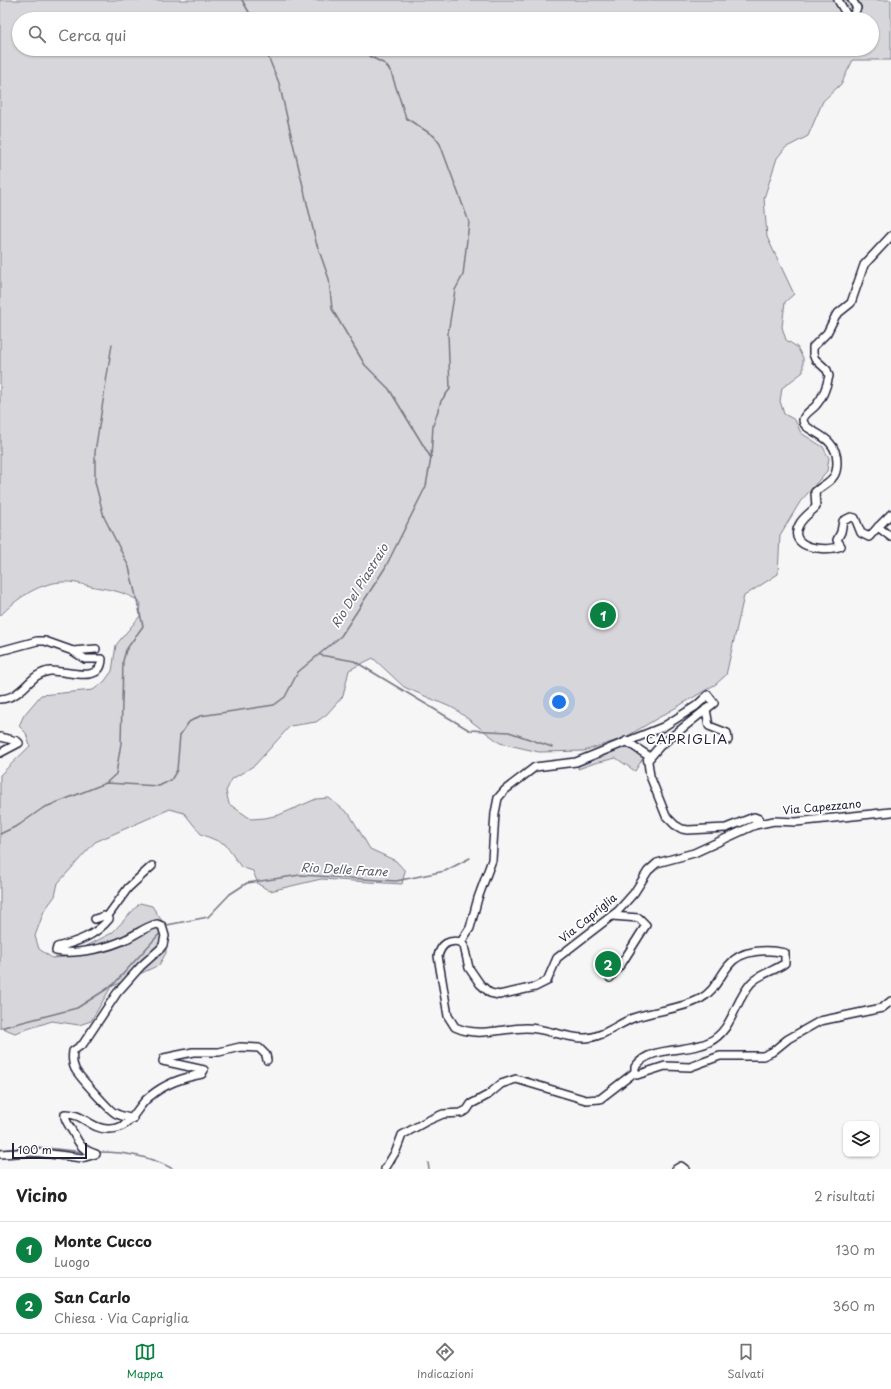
<!DOCTYPE html>
<html lang="it">
<head>
<meta charset="utf-8">
<style>
	body { margin:0; font-family:"Playpen Sans",sans-serif; background:#f2f2f2; color:#222 }
	.controls { position:absolute; right:12px; bottom:12px; display:grid; overflow:hidden; border-radius:8px; box-shadow:0 1px 3px #0004 }
	.controls button { width:36px; height:36px; display:grid; place-items:center; padding:0; border:0; border-bottom:1px solid #e0e0e0; background:#fff; color:#222; font:20px sans-serif }
	.scale { position:absolute; left:12px; bottom:10px; width:75px; box-sizing:border-box; padding-left:4px; border:2px solid #22223b; border-top:0; font-size:11px; line-height:14px; white-space:nowrap; color:#22223b; -webkit-text-stroke:3px #fff; paint-order:stroke }
	.you { position:absolute; left:559px; top:702px; width:14px; height:14px; margin:-10px; border:3px solid #fff; border-radius:50%; background:#1a73e8; box-shadow:0 0 0 6px #1a73e833 }
	.badge { display:grid; place-items:center; width:26px; height:26px; border-radius:50%; background:#0b8043; color:#fff; font-size:13px; font-weight:700 }
	.pin { position:absolute; translate:-50% -50%; border:2px solid #fff; box-shadow:0 1px 4px #0006 }
	.list { margin:0; padding:0; list-style:none }
	h2 { display:flex; justify-content:space-between; align-items:center; height:52px; margin:0; padding:0 16px; font-size:17px }
	h2 small { font-size:13px; font-weight:400; color:#767676 }
	.list li { display:grid; grid-template-columns:26px 1fr auto; gap:12px; align-items:center; box-sizing:border-box; height:56px; padding:0 16px; border-top:1px solid #e0e0e0 }
	.list b { display:block; font-size:15px; white-space:nowrap }
	.list p { margin:0; font-size:13px; white-space:nowrap; color:#767676 }
	.list em { font-size:13px; font-style:normal; color:#767676 }
	.icon { flex:none; width:22px; height:22px; fill:none; stroke:currentColor; stroke-width:2; stroke-linecap:round; stroke-linejoin:round }
	.map { position:relative; flex:none; width:891px; height:1169px; overflow:hidden }
	.search { position:absolute; background:#fff; box-shadow:0 1px 3px #0004; left:12px; right:12px; top:12px; height:44px; display:flex; align-items:center; gap:10px; box-sizing:border-box; padding:0 14px; border-radius:22px; color:#767676; font-size:15px }
	.sheet { height:164px; background:#fff }
	nav { display:flex; justify-content:space-around; align-items:center; box-sizing:border-box; height:56px; border-top:1px solid #e0e0e0; background:#fff; font-size:11px; color:#767676 }
	nav a { display:grid; justify-items:center; gap:2px }
	nav .on { color:#0b8043 }
	.map>svg:first-child { display:block }
	.green { fill:#d7d7db; stroke:#7c7c8b; fill-rule:evenodd }
	.lines { fill:none; stroke-linecap:round; stroke-linejoin:round }
	.stream { stroke:#767685; stroke-width:1.5 }
	.minor-casing { stroke:#22223b; stroke-width:10 }
	.minor { stroke:#fff; stroke-width:7 }
	.labels { text-anchor:middle; stroke-width:3.5; stroke-linejoin:round; paint-order:stroke }
	.street-label { font-size:11px; fill:#22223b; stroke:#fff }
	.water-label { font-size:12px; font-style:italic; fill:#5a5a6d; stroke:#fff }
	.quarter-label { font-size:13px; letter-spacing:1px; fill:#22223b; stroke:#fff }
</style>
</head>
<body>
<div class="map">
<svg width="891" height="1169" viewBox="0 0 891 1169">
	<rect width="100%" height="100%" fill="#f6f6f7"/>
	<filter id="ink" filterUnits="userSpaceOnUse"><feTurbulence type="fractalNoise" baseFrequency=".025" numOctaves="2"/><feDisplacementMap in="SourceGraphic" scale="8" xChannelSelector="R" yChannelSelector="G"/><feConvolveMatrix kernelMatrix="1 2 1 2 8 2 1 2 1" color-interpolation-filters="sRGB"/></filter>
	<g filter="url(#ink)">
		<g class="green">
			<path d="M0,0H891V60H853L841,84L823,101L808,136L785,148L777,158L764,198L767,237L794,294L785,302L782,327L786,340L797,347L803,358V372L782,388L780,401L784,414L795,420L801,433L823,447L829,458L827,471L800,502L780,535L778,574L744,596L726,675L716,684L624,738L584,751L539,752L500,743L455,709L404,687L373,658L349,670L343,696L326,715L316,722L290,726L255,765L232,779L226,791L229,804L251,819L265,818L279,815L316,799L329,798L350,815L370,849L396,861L405,871L402,884L321,879L270,891L258,884L253,871L241,867L225,844L201,834L184,813L170,809L95,842L58,883L55,896L44,911L35,936L39,949L52,958L65,957L112,933L140,903L152,906L166,927V953L159,965L111,987L91,1021L79,1025L52,1021L15,1033L0,1027V775L30,746L26,733L19,726L24,715L41,695L93,690L104,682L112,671L116,645L140,616L141,603C127,592 112,590 95,587C85,585 72,581 61,582C37,584 16,599 0,616ZM19,19H872V49H19Z"/>
			<path d="M625,744L645,755L635,771L616,758L595,763L578,769L579,761Z"/>
		</g>
		<g class="lines">
			<g class="stream">
				<path d="M242,0L253,19"/>
				<path d="M265,49L279,83L316,242L329,279L332,309L365,365L389,389L431,458"/>
				<path d="M320,655L354,661L469,730L509,732L552,747"/>
				<path d="M106,783L116,774L121,743L123,661L126,650L143,626L129,567L104,517L95,482V452L112,344"/>
				<path d="M0,834L19,825L43,808L106,783L159,786L171,780L177,770L180,735L189,722L200,716L274,705L285,697L298,672L341,636L385,568L426,486L431,458L433,426L441,401L450,389L448,333L455,290L463,275L469,222L440,144L434,136L406,118L391,72L385,64L369,56"/>
				<path d="M165,926L167,925L208,917L230,894L247,883L300,875L396,881L445,871L470,858"/>
				<path d="M0,1028L77,1008L113,985L162,931"/>
				<path d="M0,1150L36,1147L85,1152"/>
				<path d="M99,1152C126,1152 150,1156 173,1169"/>
				<path d="M428,1163L429,1169"/>
			</g>
			<g class="minor-casing">
				<g id="minor">
					<path d="M838,0L848,17H852L857,8L852,0"/>
					<path d="M891,514L878,527L891,537"/>
					<path d="M878,527L869,537L861,533L855,518L851,517L843,521L841,532L837,540L841,546C828,552 786,549 799,525C802,518 811,512 816,507L815,492C821,486 832,482 835,474C837,470 837,466 837,462C837,433 803,433 803,420C804,413 814,409 817,404C823,397 827,385 829,376L827,370L815,359L813,354V347L827,333L836,315L851,303L864,265L891,236"/>
					<path d="M0,651L37,641H45L73,651L85,659H102C101,685 66,670 50,671C29,673 24,698 0,699"/>
					<path d="M73,651L96,649"/>
					<path d="M706,709L709,726L727,733L728,740"/>
					<path d="M0,737L17,741L19,743L0,753"/>
					<path d="M626,741L647,755L650,776L666,816L675,825L682,829L688,830L726,828L754,817L759,819V821L755,825"/>
					<path d="M107,917L128,888L152,866"/>
					<path d="M95,919L104,916L109,919C95,936 77,942 57,947L56,951C75,955 109,948 126,939C137,934 145,927 157,924L162,926L165,936L163,945L160,949L141,966L117,993L83,1044L73,1051C72,1058 72,1063 75,1069C77,1074 111,1112 115,1113C120,1116 127,1117 133,1119"/>
					<path d="M461,942C449,939 441,944 438,956L448,1016L455,1027C478,1038 502,1028 526,1028C547,1028 566,1039 586,1038C603,1037 618,1024 633,1018C656,1010 679,1010 700,999C715,991 719,977 729,965C741,949 768,949 785,953V963C775,971 759,974 751,983C734,1002 733,1030 709,1042C687,1053 650,1045 635,1067V1072L637,1075L665,1066L690,1067L720,1056H763L772,1052L788,1039L820,1021L882,1008L891,1001"/>
					<path d="M461,942L464,946L469,968L480,984L490,993L499,995L535,987L547,981L557,958L618,911L634,893L648,871L657,863L694,853L755,825L774,821L796,822L891,812"/>
					<path d="M461,942L470,928L478,898L492,860L495,813L498,798L505,790L535,767L576,762L663,727L696,706L708,695L714,703L660,746L648,760"/>
					<path d="M610,978L622,963L646,925L639,918L612,916"/>
					<path d="M0,1154L34,1152L82,1158L96,1154C79,1149 79,1142 71,1129C68,1123 64,1120 65,1114C83,1113 91,1129 107,1129C132,1130 134,1109 149,1097C166,1083 182,1078 202,1074L204,1070L163,1061L164,1058L193,1052H219L240,1047L259,1048L266,1055L267,1060"/>
					<path d="M385,1169L396,1151L402,1135L427,1121L443,1114L461,1113L467,1110L471,1104L488,1095L501,1084L516,1079L586,1100L600,1099L635,1072"/>
					<path d="M676,1169L681,1166L685,1169"/>
				</g>
			</g>
			<use href="#minor" class="minor"/>
		</g>
	</g>
	<g class="labels">
		<g class="street-label">
			<text transform="translate(822 807) rotate(-5)" y="4">Via Capezzano</text>
			<text transform="translate(588 918) rotate(-39)" y="4">Via Capriglia</text>
		</g>
		<g class="water-label">
			<text transform="translate(360 586) rotate(-58)" y="4">Rio Del Piastraio</text>
			<text transform="translate(344 870) rotate(3)" y="4">Rio Delle Frane</text>
		</g>
		<g class="quarter-label">
			<text x="687" y="744">CAPRIGLIA</text>
		</g>
	</g>
</svg>
<div class="controls">
<button><svg class="icon" aria-label="layers" viewBox="0 0 24 24"><path d="M12 4l9 5-9 5-9-5zM3 14l9 5 9-5"/></svg></button>
</div>
<div class="scale">100 m</div>
<div class="you"></div>
<div class="pin badge" style="left:603px;top:615px">1</div>
<div class="pin badge" style="left:608px;top:964px">2</div>
<div class="search"><svg class="icon" aria-label="search" viewBox="0 0 24 24"><circle cx="10" cy="10" r="6"/><path d="M15 15l6 6"/></svg>Cerca qui</div>
</div>
<section class="sheet">
<h2>Vicino<small>2 risultati</small></h2>
<ul class="list">
<li><span class="badge">1</span><div><b>Monte Cucco</b><p>Luogo</p></div><em>130 m</em></li>
<li><span class="badge">2</span><div><b>San Carlo</b><p>Chiesa · Via Capriglia</p></div><em>360 m</em></li>
</ul>
</section>
<nav>
<a class="on"><svg class="icon" aria-label="map" viewBox="0 0 24 24"><path d="M3 6l6-2 6 2 6-2v14l-6 2-6-2-6 2zM9 4v14M15 6v14"/></svg>Mappa</a>
<a><svg class="icon" aria-label="directions" viewBox="0 0 24 24"><path d="M12 3l9 9-9 9-9-9zM9 14v-3h6M13 9l2 2-2 2"/></svg>Indicazioni</a>
<a><svg class="icon" aria-label="saved" viewBox="0 0 24 24"><path d="M7 4h10v16l-5-4-5 4z"/></svg>Salvati</a>
</nav>
</body>
</html>
